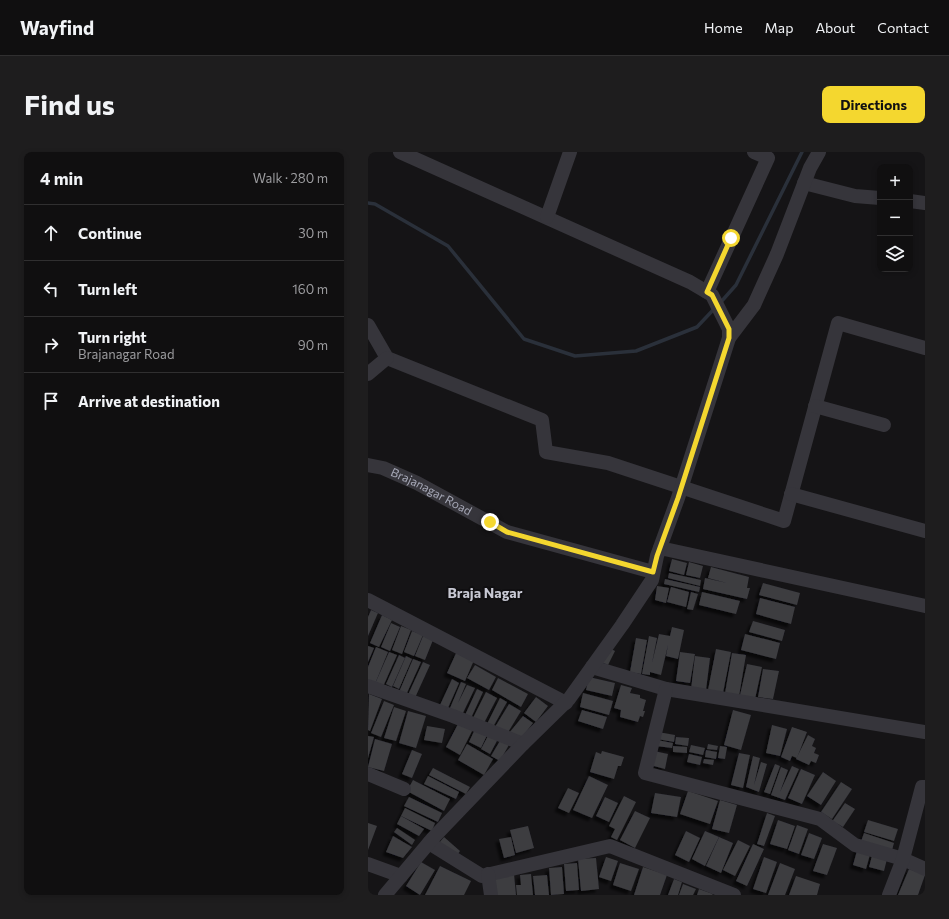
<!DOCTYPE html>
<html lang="en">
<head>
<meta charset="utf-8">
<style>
	body { margin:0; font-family:Commissioner,sans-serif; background:#1e1d1e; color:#f1f3f6 }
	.controls { position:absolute; right:12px; top:12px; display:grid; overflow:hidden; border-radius:8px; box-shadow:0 2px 6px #0003 }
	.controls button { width:36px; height:36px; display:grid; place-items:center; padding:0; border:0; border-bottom:1px solid #302f30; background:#100f10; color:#f1f3f6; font:20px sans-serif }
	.stop { position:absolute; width:12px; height:12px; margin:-9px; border:3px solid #f4d72f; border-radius:50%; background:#fff }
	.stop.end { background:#f4d72f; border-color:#fff; box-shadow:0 1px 4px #0008 }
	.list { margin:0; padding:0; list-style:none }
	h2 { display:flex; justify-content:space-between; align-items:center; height:52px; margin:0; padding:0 16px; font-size:17px }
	h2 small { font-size:13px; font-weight:400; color:#9c9c9f }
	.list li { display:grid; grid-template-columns:26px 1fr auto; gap:12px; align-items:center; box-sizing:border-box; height:56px; padding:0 16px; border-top:1px solid #302f30 }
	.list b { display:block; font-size:15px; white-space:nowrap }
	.list p { margin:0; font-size:13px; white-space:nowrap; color:#9c9c9f }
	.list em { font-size:13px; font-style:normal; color:#9c9c9f }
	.icon { flex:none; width:22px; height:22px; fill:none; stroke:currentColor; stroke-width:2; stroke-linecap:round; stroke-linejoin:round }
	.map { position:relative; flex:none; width:557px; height:743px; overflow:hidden; border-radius:8px }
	header { display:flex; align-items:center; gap:24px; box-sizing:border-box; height:56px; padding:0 20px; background:#100f10; border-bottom:1px solid #302f30 }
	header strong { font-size:19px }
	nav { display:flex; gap:22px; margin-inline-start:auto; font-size:14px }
	.intro { display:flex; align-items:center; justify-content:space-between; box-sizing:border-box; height:96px; padding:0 24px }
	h1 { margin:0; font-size:28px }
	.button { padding:10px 18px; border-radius:8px; background:#f4d72f; color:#111; font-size:14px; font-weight:700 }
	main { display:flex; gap:24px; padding:0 24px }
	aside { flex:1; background:#100f10; border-radius:8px; box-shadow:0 2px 6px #0003 }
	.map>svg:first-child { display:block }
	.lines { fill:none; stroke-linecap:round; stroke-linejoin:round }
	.stream { stroke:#2a303a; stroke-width:3.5 }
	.building { fill:#3c3c41; filter:url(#shadow) }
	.street { stroke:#36353b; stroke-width:14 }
	.route { stroke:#f4d72f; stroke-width:5 }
	.labels { text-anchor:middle; stroke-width:4; stroke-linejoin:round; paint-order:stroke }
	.street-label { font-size:12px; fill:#a6a8b7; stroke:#100f11 }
	.quarter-label { font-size:14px; font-weight:bold; fill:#c7c8d3; stroke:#100f11 }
</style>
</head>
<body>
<header>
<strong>Wayfind</strong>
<nav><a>Home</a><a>Map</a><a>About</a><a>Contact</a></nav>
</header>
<div class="intro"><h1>Find us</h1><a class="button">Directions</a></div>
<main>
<aside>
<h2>4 min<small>Walk · 280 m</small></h2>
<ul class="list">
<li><svg class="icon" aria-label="ahead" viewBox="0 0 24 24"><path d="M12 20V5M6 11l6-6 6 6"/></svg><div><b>Continue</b></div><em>30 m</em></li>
<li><svg class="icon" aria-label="left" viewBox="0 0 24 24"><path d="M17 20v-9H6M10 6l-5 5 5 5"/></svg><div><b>Turn left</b></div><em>160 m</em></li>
<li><svg class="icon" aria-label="right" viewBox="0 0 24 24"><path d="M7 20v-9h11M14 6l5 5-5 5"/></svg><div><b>Turn right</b><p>Brajanagar Road</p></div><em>90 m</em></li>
<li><svg class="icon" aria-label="arrive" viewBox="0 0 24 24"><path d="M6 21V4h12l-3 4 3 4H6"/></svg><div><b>Arrive at destination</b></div></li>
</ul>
</aside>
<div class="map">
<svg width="557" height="743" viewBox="0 0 557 743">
	<defs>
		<filter id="shadow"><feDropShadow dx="-3.5" dy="3.5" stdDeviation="1" flood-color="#0009"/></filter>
	</defs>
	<rect width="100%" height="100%" fill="#151416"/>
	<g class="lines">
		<g class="stream">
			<path d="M0,51L7,52L80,94L156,187L207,204L268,199L329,175L346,157"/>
			<path d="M352,151L368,133L434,0"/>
		</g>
	</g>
	<g class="building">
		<path d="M304,407L319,411L316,423L301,419Z"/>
		<path d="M321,410L335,414L332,426L318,423Z"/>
		<path d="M343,415L381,425L379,436H382L379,447L335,437L337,426L359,431L340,426Z"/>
		<path d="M301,421L333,428L332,434L300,426Z"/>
		<path d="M297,427L332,435L331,440L296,432Z"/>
		<path d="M395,431L432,441L429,453L391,443Z"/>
		<path d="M289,434L301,436L298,451L287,448Z"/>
		<path d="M303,435L321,440L318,455L299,450Z"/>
		<path d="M323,440L330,442L325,458L319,457Z"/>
		<path d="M334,440L372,449L368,462L331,453Z"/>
		<path d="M392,446L427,455L423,472L388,462Z"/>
		<path d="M3,458L10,461L0,484V465Z"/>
		<path d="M14,463L24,468L11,495L2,491Z"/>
		<path d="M385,469L417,478L414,489L381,480Z"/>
		<path d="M23,471L32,475L22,499L13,495Z"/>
		<path d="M33,474L43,478L34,502L24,498Z"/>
		<path d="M304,475L316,478L310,507L298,504L300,493L293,523L282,520V523L274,522L281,484L289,486L284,511L291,482L302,484Z"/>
		<path d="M44,479L55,483L46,504L36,500Z"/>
		<path d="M377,482L412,491L408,507L373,498Z"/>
		<path d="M55,484L65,488L57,508L47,504Z"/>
		<path d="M268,486L279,488L273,522L262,520Z"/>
		<path d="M0,494L6,496L0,510Z"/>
		<path d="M8,495L20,500L7,532L0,530V515Z"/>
		<path d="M240,495L247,499L240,513L233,510Z"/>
		<path d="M348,497L363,500L355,541L340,538Z"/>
		<path d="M89,499L107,506L97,529L79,521Z"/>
		<path d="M21,500L29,503L14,537L6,534Z"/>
		<path d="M312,500L327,502L322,531L308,529Z"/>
		<path d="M364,501L378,503L371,544L357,541Z"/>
		<path d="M31,503L37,506L24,535L18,532Z"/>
		<path d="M38,504L44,507L31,537L25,534Z"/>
		<path d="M327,504L342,506L338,538L323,537Z"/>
		<path d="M45,507L53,510L38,543L31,540Z"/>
		<path d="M55,510L62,513L46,548L39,545Z"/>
		<path d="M379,512L394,515L387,547L372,543Z"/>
		<path d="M107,513L128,525L121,538L99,526Z"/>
		<path d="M395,517L411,519L405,547L390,545Z"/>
		<path d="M221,525L247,531L244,544L218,538Z"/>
		<path d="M130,526L160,542L153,555L124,538Z"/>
		<path d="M84,527L91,531L80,556L72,553Z"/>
		<path d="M93,530L98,532L90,551L99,533L107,536L94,563L82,556Z"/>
		<path d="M253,533L264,536L262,541L272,543V546L278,548L275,559H277L275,565L272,564L270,570L252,565L253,558L246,556Z"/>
		<path d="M109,537L115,540L103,566L97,563Z"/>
		<path d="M118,540L129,546L116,571L105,566Z"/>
		<path d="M215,541L245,549L241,563L212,555Z"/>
		<path d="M1,542L14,547L2,579L0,578Z"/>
		<path d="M168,545L180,554L168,570L156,561Z"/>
		<path d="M132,546L139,550L125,575L119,572Z"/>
		<path d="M16,549L26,553L13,585L3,581Z"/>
		<path d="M141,552L153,559L139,582L127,575Z"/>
		<path d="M26,555L38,559L28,589L16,586Z"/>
		<path d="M214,558L239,565L235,577L210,569Z"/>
		<path d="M365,558L383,563L373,598L356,593Z"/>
		<path d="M40,559L58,564L48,596L31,591Z"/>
		<path d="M155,564L165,571L151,589L141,581Z"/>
		<path d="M91,570L105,577L92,603L78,595Z"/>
		<path d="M404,573L419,577L412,604L398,601Z"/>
		<path d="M59,574L77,577L74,591L56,588Z"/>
		<path d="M108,575L120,581L113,596L101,590Z"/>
		<path d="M424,575L439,580L429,606L424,604L422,609L413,605Z"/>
		<path d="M290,580L307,583L306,590L289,587Z"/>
		<path d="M121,582L130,587L122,602L113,597Z"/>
		<path d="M440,583L447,587L444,594L448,596L446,601L451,603L448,611L443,609L441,613L428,607Z"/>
		<path d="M0,584L6,585L0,606Z"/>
		<path d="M308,585L321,586L320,594L307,592Z"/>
		<path d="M7,587L24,592L16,619L0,615Z"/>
		<path d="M133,587L142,591L132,609L123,604Z"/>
		<path d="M289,588L305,591L304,596L288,594Z"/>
		<path d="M99,592L125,607L116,623L90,608Z"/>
		<path d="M340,592L350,594L349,598L339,597Z"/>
		<path d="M323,593L337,596L335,603L321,600Z"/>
		<path d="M305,594L319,595V601L305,600Z"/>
		<path d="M352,594L359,595L357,607L350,606Z"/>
		<path d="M44,598L54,602L44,626L34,622Z"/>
		<path d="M338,598L349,600L348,607L337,605Z"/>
		<path d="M234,599L256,605L253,614H250L246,627L222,620L228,600L233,602Z"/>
		<path d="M286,599L300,602L297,617L282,613Z"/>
		<path d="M371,601L382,603L375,636L363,633Z"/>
		<path d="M321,602L334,605L332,613L319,610Z"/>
		<path d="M385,604L392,606L386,633L393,610L399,612L391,640L378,635Z"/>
		<path d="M336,607L346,608L345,613L335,611Z"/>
		<path d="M407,612L412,614L402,642L396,640Z"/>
		<path d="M424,614L431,617L417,648L403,643L413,615L420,618L412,640Z"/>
		<path d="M65,616L102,635L98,642L61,623Z"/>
		<path d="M433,617L447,623L434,652L420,646Z"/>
		<path d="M455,620L468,629L453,653L439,644Z"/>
		<path d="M60,624L91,640L88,647L56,632Z"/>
		<path d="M221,624L240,633L224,666L205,658Z"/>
		<path d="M45,628L82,647L76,659L39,639Z"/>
		<path d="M473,630L484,637L464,667L453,660Z"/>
		<path d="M200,636L211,641L201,661L190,656Z"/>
		<path d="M320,639L350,649L342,672L312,662Z"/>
		<path d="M287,641L313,645L309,665L283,661Z"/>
		<path d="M256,644L268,650L249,688L243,685L247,677L241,674Z"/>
		<path d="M41,645L74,661L70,670L36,654Z"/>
		<path d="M237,645L250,651L241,670L228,664Z"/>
		<path d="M352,648L369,653L361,681L344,677Z"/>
		<path d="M477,651L487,657L475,675L470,672L463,671Z"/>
		<path d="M37,656L67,671L64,679L33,664Z"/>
		<path d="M267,659L282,666L267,696L252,688Z"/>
		<path d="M399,661L407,664L396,694L389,692Z"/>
		<path d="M33,664L56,677L51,684L29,672Z"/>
		<path d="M410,668L427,674L419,697L402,692Z"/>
		<path d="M500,668L530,677L526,689L496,680Z"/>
		<path d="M0,671L9,674L0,698Z"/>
		<path d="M429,673L440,677L431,702L420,698Z"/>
		<path d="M160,674L166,696L148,701L142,678Z"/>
		<path d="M29,676L47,688L44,693L26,680Z"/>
		<path d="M318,679L332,686L321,710L307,703Z"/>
		<path d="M337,679L351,685L337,714L324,707Z"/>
		<path d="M441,681L454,686L446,707L433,703Z"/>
		<path d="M496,681L526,691L523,702L492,692Z"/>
		<path d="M25,684L44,695L35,706L18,700Z"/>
		<path d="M76,685L92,699L88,705L71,691Z"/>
		<path d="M143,685L147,703L136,706L131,687Z"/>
		<path d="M351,685L365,691L353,721L338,714Z"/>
		<path d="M370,688L382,694L367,724L355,718Z"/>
		<path d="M385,692L396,697L379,734L368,729Z"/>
		<path d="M455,692L469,696L459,723L445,719Z"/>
		<path d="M490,695L503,699L498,717L485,713Z"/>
		<path d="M505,700L520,703L516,719L501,715Z"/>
		<path d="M238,705L250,709L243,729L231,725Z"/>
		<path d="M396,705L409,710L398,741L385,737Z"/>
		<path d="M228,706L231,737L213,739L210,707Z"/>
		<path d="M53,710L67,718L52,743L38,734Z"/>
		<path d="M209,711L211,738L198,739L196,712Z"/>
		<path d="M252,711L271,717L263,739L245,733Z"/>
		<path d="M412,711L427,717L417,743H400Z"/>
		<path d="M72,714L103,729L96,743H57Z"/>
		<path d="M194,715L196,742L183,743L181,716Z"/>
		<path d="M275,715L299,723L292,743H266Z"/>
		<path d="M541,717L557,723L550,743H530Z"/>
		<path d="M146,722L148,743H127L125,724Z"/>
		<path d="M163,722L165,743H149L148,733H153L152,723Z"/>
		<path d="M179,723L181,743H167L165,724Z"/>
		<path d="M428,724L452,732L449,743H421Z"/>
		<path d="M306,727L314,730L310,743H300Z"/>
		<path d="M315,732L328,737L325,743H311Z"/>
		<path d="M331,737L345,742L344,743H329Z"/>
	</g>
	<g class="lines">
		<g class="street">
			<path d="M32,0L322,130L344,143L361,177V186"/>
			<path d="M436,31L487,44L512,46"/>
			<path d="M542,49L557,51"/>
			<path d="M179,65L202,0"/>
			<path d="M339,140L400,6L386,0"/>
			<path d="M0,173L19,206L174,268L178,300L240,311L416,369L470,171L557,196"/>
			<path d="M0,222L19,206"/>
			<path d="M447,254L516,273"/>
			<path id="s1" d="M0,313L15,316L49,331L139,380L285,420"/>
			<path d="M423,342L557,379"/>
			<path d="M292,396L557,454"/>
			<path d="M0,448L198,551"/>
			<path d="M224,515L298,537L557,580"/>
			<path d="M0,534L85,564L155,592"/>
			<path d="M298,537L277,621L452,667L487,693L535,707L557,717"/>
			<path d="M0,622L36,637"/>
			<path d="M61,691L114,724L242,694L366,743"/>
			<path d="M0,712L33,724"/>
			<path d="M120,722L123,743"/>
			<path d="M17,743L65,686L155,592L201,547L254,473L284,428L289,404L310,346L361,186L386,153L409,102L442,16L451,0"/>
			<path d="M521,743L535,707L554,635H557"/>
		</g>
	</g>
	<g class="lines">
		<path class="route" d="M122,370L139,380L285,420L289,404L310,346L361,186V177L344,143L339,140L363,86"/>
	</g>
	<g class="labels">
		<g class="street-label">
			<text dy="4" stroke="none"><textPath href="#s1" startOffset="69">Brajanagar Road</textPath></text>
		</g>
		<g class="quarter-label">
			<text x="117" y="446">Braja Nagar</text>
		</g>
	</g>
</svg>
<div class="controls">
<button>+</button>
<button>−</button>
<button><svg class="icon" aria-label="layers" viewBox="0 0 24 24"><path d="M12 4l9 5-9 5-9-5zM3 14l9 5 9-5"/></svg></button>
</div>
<div class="stop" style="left:363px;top:86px"></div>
<div class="stop end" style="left:122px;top:370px"></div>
</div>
</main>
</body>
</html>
